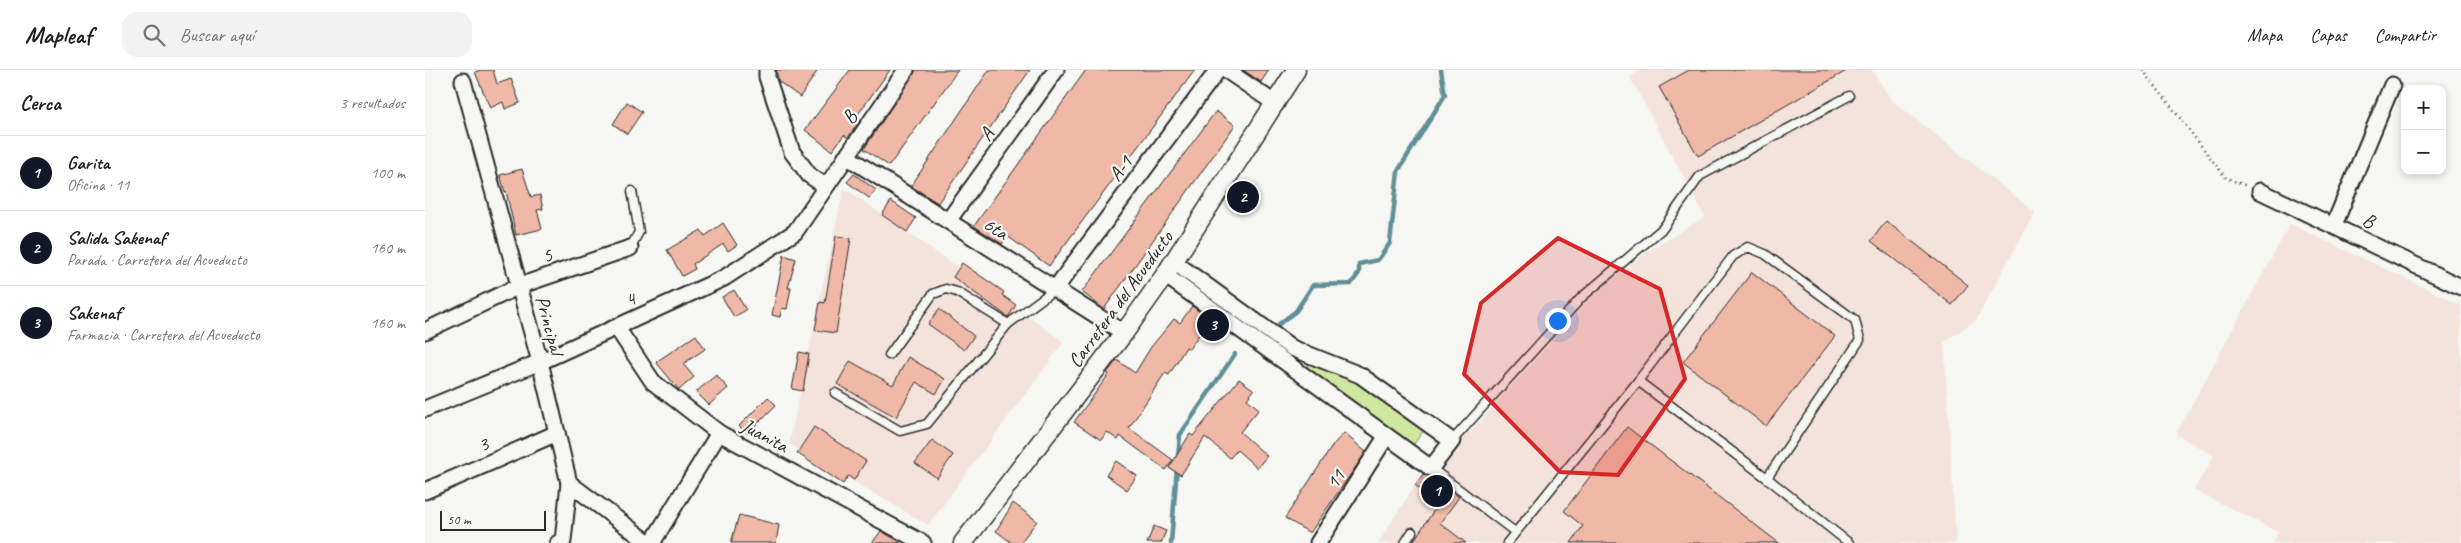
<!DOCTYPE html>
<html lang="es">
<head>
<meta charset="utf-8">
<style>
	body { margin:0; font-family:Caveat,sans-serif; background:#f2f2f2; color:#202124 }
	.controls { position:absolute; right:15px; top:15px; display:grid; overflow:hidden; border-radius:10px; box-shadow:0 2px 8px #0003 }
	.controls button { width:45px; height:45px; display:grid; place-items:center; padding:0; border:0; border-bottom:1px solid #e0e0e0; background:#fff; color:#202124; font:25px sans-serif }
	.scale { position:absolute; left:15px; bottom:12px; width:106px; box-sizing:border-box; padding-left:5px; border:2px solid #2b2b2b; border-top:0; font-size:14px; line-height:18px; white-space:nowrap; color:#2b2b2b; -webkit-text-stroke:4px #f6f6f2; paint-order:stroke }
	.you { position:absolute; left:1132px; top:250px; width:18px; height:18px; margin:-12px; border:4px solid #fff; border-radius:50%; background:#1a73e8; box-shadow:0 0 0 8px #1a73e833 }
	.badge { display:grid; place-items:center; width:32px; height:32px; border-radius:50%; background:#111827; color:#fff; font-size:16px; font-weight:700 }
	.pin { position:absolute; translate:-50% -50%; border:2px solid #fff; box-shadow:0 1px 5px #0006 }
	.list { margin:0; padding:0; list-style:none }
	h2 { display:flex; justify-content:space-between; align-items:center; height:65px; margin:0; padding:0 20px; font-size:21px }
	h2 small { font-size:16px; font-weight:400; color:#757577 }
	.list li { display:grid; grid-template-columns:32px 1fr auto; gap:15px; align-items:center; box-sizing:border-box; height:75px; padding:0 20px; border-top:1px solid #e0e0e0 }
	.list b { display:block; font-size:19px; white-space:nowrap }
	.list p { margin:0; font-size:16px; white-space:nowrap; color:#757577 }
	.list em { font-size:16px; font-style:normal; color:#757577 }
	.icon { flex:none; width:28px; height:28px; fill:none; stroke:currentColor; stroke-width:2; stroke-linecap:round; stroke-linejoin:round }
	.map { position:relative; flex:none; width:2036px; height:473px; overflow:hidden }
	header { display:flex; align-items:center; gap:30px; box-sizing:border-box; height:70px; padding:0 25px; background:#fff; border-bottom:1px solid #e0e0e0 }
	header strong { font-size:24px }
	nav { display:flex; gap:28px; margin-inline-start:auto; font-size:18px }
	.search { width:350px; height:45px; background:#f2f2f2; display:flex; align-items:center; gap:12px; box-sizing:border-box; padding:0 18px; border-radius:15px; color:#757577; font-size:19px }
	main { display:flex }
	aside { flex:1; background:#fff }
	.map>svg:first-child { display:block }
	.built { fill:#f4e3db }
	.green { fill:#cee99f; stroke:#7c8a65 }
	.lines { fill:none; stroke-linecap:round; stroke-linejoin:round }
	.stream { stroke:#608f98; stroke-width:4.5 }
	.building { fill:#f0b8a6; stroke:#2b2b2b }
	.service-casing { stroke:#2b2b2b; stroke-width:11 }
	.minor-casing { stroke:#2b2b2b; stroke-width:19 }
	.tertiary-casing { stroke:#2b2b2b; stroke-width:21 }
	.path { stroke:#2b2b2b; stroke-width:2.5; stroke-dasharray:1 4; stroke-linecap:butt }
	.service { stroke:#f6f6f2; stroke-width:8 }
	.minor { stroke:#f6f6f2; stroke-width:15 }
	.tertiary { stroke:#f6f6f2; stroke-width:18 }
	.marked { fill:#d62828; fill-opacity:0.2; stroke:#d62828; stroke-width:4; stroke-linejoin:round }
	.labels { text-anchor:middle; stroke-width:4.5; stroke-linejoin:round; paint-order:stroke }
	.street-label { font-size:20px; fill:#2b2b2b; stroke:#f6f6f2 }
</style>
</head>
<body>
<header>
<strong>Mapleaf</strong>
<div class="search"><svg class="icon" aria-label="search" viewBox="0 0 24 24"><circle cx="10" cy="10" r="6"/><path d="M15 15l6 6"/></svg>Buscar aquí</div>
<nav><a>Mapa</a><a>Capas</a><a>Compartir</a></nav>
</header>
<main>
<aside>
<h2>Cerca<small>3 resultados</small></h2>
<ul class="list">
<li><span class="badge">1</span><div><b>Garita</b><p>Oficina · 11</p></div><em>100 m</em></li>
<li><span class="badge">2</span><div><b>Salida Sakenaf</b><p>Parada · Carretera del Acueducto</p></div><em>160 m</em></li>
<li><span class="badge">3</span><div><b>Sakenaf</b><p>Farmacia · Carretera del Acueducto</p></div><em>160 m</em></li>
</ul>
</aside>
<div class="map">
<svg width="2036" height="473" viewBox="0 0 2036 473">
	<rect width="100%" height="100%" fill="#f6f6f2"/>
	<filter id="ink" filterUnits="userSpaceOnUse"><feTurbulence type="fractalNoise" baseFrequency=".02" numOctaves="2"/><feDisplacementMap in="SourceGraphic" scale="10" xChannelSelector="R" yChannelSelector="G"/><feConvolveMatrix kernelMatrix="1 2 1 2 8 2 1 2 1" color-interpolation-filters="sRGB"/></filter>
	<g filter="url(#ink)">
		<g class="built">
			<path d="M1217,0H1447L1467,31L1610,142L1551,250L1519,272L1531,473H953L990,415L1033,355L1045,363L1163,231L1220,183L1280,147L1205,7Z"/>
			<path d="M419,118L639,272L503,455L364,374Z"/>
			<path d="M1865,154L2036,235V473H1848L1853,462L1769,420L1789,386L1751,364Z"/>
		</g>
		<path class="green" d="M884,293H888L933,312L999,360L986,378L880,299Z"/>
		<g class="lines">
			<g class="stream">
				<path d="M854,254L871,241L888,215L926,214L934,203V194L953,190L965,173L973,101L1020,25L1016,0"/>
				<path d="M753,387L755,365L810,284"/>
				<path d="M746,473L752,397"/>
			</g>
		</g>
		<g class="building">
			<path d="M56,0H68L72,14L86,9L95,33L80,39L78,32L65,38L50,2Z"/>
			<path d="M351,0H393L375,27L354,12Z"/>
			<path d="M425,0H465L431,47L435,50L423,68L419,65L407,81L380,60Z"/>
			<path d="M491,0H533L464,96L439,79Z"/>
			<path d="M564,0H605L513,133L486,116Z"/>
			<path d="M661,0H770L624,196L582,166L577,174L549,156Z"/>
			<path d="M818,0H844L836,12Z"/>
			<path d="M1264,0H1423L1273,86L1234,17Z"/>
			<path d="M202,32L217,42L202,64L188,54Z"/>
			<path d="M791,41L810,55L679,239L657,222Z"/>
			<path d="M97,99L106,127L115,125L118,139L112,140L117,159L91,165L81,121L80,122L75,105Z"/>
			<path d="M429,104L451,120L444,128L422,112Z"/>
			<path d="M466,131L491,148L482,162L457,145Z"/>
			<path d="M1461,151L1543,215L1527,235L1446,171Z"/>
			<path d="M298,153L312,175L303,181L298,174L268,194L270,199L257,206L242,180L276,160L280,166Z"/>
			<path d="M411,166L426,168L411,263L390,260L395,232L400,233Z"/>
			<path d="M359,185L371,189L363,218H366L362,239L357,238L355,247L347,245Z"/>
			<path d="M537,193L579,222L577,225L591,235L583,247L528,207Z"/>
			<path d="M1327,202L1410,266L1341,356L1258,292Z"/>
			<path d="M309,220L321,240L309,247L297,227Z"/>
			<path d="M767,236L800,260L795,266L780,256L764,279L761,277L744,305L740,303L704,358L748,390L741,400L695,366L693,370L682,362L676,370L649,352L684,304L682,303L692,290L710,303L726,277L749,249L755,253Z"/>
			<path d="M514,239L549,266L539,280L503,254Z"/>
			<path d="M271,265L280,279L258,294L269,307L254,320L231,292Z"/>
			<path d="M374,282L384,284L378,321L367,319Z"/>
			<path d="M483,287L520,309L511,324L491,312L471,347L412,314L425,291L468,315Z"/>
			<path d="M291,305L303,318L284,335L271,322Z"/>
			<path d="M814,309L829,320L822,329L834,339L815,362L842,386L832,398L812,380L805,388L780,367L756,405L744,398L765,364L768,366Z"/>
			<path d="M343,327L351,335L322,364L314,356Z"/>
			<path d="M389,357L441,391L429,410L423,406L418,414L372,383Z"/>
			<path d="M1202,357L1354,473H1146L1158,456L1139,441Z"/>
			<path d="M919,363L941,382L885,463L860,448L908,375Z"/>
			<path d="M507,370L528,385L512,408L490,393Z"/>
			<path d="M691,391L712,406L702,420L681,405Z"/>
			<path d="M998,404L1008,407L1034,427L1015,453L1041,473H987L1014,433L990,415Z"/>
			<path d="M588,433L612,451L595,473H587L571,461Z"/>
			<path d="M314,445L354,455L351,473H306Z"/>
			<path d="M729,456L741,461L736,473H722Z"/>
			<path d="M456,461L472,470L476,473H447Z"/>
		</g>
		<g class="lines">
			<g class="service-casing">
				<g id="service">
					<path d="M205,178L214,162L207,121"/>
					<path d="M464,285L508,224L521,219L532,222L583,254"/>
					<path d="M1213,311L1342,408"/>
					<path d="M410,323L475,361L502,354L583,254L630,219"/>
					<path d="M1027,371L1156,228L1238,158L1275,106L1424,26"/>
					<path d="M1006,398L1090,462"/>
					<path d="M980,473L987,462"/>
					<path d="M1082,473L1213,311L1308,186L1323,177L1340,184L1430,250L1435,270L1342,408L1424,473"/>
				</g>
			</g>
			<g class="minor-casing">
				<g id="minor">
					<path d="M342,0V7L367,82L384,105L400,116"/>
					<path d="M801,0L851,34"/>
					<path d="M38,11L115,292L144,413L224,473"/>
					<path d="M421,86L699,263"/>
					<path d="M1835,121L2036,217"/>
					<path d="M523,151L631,0"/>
					<path d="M1909,155L1967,15"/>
					<path d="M740,205L1006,398L1027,371L935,305L867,278L749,192"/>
					<path d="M630,219L793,0"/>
					<path d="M192,258L228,312L294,363L498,473"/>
					<path d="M0,261L94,216L205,178"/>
					<path d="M0,339L115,292L299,208L370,162L481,0"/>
					<path d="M0,421L132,363"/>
					<path d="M133,473L138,471L144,413"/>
					<path d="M227,473L294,363"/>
					<path d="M893,473L961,367"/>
				</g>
			</g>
			<g class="tertiary-casing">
				<path id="tertiary" d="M538,473L699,263L740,205L871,0"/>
			</g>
			<path class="path" d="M1718,0L1801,108L1822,116"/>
			<use href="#service" class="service"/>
			<use href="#minor" class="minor"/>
			<use href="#tertiary" class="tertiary"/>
		</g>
	</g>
	<path class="marked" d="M1133,168L1235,219L1260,309L1193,405L1135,402L1039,304L1056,233Z"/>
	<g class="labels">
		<g class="street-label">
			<text transform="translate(424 47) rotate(-55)" y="7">B</text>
			<text transform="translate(561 64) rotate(-54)" y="7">A</text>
			<text transform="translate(695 98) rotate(-53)" y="7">A-1</text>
			<text transform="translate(1944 150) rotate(26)" y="7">B</text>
			<text transform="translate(571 158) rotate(32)" y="7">6ta</text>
			<text transform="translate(122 185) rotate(-19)" y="7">5</text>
			<text transform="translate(205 229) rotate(-26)" y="7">4</text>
			<text transform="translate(695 229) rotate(-54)" y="7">Carretera del Acueducto</text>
			<text transform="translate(125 255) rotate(75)" y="7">Principal</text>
			<text transform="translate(340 365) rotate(28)" y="7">Juanita</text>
			<text transform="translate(58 374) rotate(-24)" y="7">3</text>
			<text transform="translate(910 409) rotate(-57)" y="7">11</text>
		</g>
	</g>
</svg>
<div class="controls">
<button>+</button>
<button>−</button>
</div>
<div class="scale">50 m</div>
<div class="you"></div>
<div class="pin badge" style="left:1012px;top:421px">1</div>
<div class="pin badge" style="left:818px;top:127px">2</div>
<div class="pin badge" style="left:788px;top:255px">3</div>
</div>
</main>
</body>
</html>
